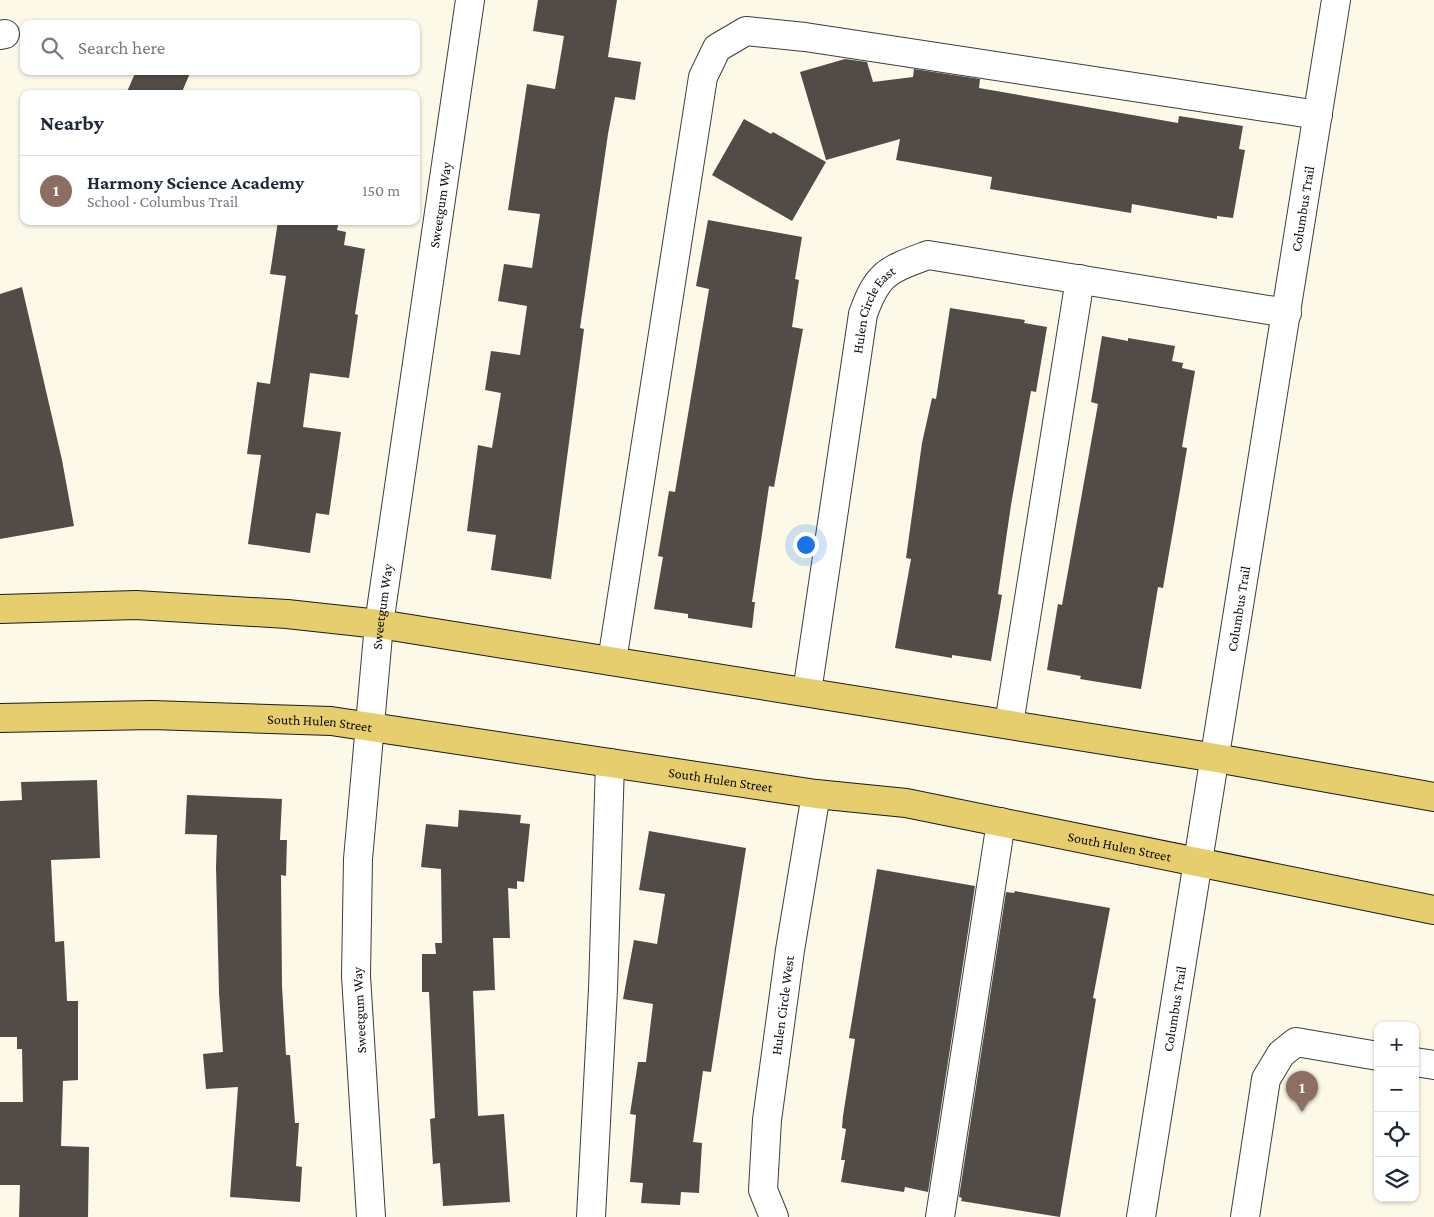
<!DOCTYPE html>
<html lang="en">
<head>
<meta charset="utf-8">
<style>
	body { margin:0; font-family:"Crimson Pro",serif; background:#f6f6f7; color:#1f2937 }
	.controls { position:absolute; right:15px; bottom:15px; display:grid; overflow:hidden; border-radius:10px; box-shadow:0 1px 4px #0004 }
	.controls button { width:45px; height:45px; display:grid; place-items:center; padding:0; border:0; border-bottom:1px solid #e0e1e3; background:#fff; color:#1f2937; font:25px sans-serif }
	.you { position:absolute; left:805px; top:544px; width:18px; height:18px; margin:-12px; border:4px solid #fff; border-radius:50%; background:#1a73e8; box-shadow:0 0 0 8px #1a73e833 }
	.badge { display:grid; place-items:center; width:32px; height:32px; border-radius:50%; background:#db2777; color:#fff; font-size:16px; font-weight:700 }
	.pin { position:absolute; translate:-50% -41px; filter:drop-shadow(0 1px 2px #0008) }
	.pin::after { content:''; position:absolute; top:26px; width:18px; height:15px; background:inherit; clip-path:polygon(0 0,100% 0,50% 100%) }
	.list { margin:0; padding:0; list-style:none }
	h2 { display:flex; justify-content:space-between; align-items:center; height:65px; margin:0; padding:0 20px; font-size:21px }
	h2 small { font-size:16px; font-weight:400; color:#747a83 }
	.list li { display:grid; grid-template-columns:32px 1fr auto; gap:15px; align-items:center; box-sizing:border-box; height:70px; padding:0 20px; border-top:1px solid #e0e1e3 }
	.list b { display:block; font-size:19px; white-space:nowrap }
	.list p { margin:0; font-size:16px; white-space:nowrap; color:#747a83 }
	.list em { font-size:16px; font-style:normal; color:#747a83 }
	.icon { flex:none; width:28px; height:28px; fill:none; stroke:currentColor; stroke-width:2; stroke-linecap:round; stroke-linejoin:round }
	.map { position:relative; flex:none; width:1434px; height:1217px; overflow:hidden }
	.search { position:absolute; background:#fff; box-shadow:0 1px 4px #0004; left:20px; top:20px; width:400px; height:55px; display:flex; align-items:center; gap:12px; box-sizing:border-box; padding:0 18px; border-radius:10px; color:#747a83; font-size:19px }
	.panel { position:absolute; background:#fff; box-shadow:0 1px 4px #0004; left:20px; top:90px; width:400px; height:135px; border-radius:10px }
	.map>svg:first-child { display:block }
	.building { fill:#514c48 }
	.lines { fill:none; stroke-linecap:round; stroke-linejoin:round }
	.minor-casing { stroke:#3d3d3d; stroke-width:30 }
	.major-casing { stroke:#1b1b1b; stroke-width:30 }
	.minor { stroke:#fff; stroke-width:28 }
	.major { stroke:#e6ce6f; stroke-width:28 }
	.labels { text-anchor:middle; stroke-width:5; stroke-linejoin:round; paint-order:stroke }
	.street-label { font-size:14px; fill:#0a0a0a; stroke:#fff }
</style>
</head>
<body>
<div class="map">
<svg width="1434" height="1217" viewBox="0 0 1434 1217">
	<rect width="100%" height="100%" fill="#fcf9e9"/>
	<g class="building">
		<path d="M538,0H617L608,57L641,62L635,100L615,97L608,134L580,328L584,329L551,579L491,570L496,535L467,531L478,445L492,448L501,393L485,390L491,351L520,355L527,306L498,301L504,264L532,268L540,214L508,210L527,84L555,89L564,36L533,31Z"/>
		<path d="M845,59L867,62L873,82L913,77L914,69L980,79L979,88L1178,123L1179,116L1243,126L1239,149L1245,150L1233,218L1217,216V219L1132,204L1131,213L990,189L992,177L896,160L900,139L826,160L800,72Z"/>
		<path d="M136,71H191L181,94H126Z"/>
		<path d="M744,119L771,134L773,132L826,162L792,221L712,175Z"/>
		<path d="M708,220L802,237L795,279L799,280L792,327L803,329L774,487L769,486L752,602H755L752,628L688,618V614L654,609L663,557L658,556L669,491L675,492L709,289L696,286Z"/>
		<path d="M278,221H339L337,230L346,232L344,245L365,249L355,314L358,315L349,378L310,373L303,427L341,432L329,515L316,513L310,553L248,544L261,455L247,454L257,382L270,384L286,276L270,274Z"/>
		<path d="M22,287L62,460L74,526L0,539V294Z"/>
		<path d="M950,308L1025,320L1024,323L1047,327L1036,392L1031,391L1011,505L998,594L1002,595L991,661L952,655V658L895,648L911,559L906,558L922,443L932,398L936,399Z"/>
		<path d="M1102,336L1128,341V338L1175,346L1172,361L1183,363L1182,368L1195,371L1182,447L1187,448L1179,496L1163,588L1158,587L1141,689L1080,679L1081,676L1047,670L1058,604L1062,605L1098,404L1091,402Z"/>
		<path d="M97,780L100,858L51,860L55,942L64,941L67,1001H78V1080L63,1081L61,1146L89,1147L88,1217H19L20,1185H0V1102H23L22,1049H17V1037H0V801L22,800L21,782Z"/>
		<path d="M187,795L282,799L280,840H287L286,876L281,875L282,986L286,1055H290L295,1123H299L296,1166L302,1167L300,1202L230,1197L238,1087L206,1089L203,1054L223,1052L219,993L216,867L217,835L185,834Z"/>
		<path d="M459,810L521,815L520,823L530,824L524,882L517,881V889L508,888L510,938H493L495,990L473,991L478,1116L504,1114L510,1202L443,1206L440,1163L433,1164L430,1119L435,1118L429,992H422V954H436L435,943H442L441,869L421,867L426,824L458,827Z"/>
		<path d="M649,831L746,848L711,1072L703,1071L693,1142L702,1143L699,1193L681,1192L680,1205L641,1203L643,1183L630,1182L636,1115L630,1114L638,1062H646L653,1004L623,999L634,940L657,944L665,894L639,890Z"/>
		<path d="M877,869L975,886L928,1192L905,1187L904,1192L841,1182L845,1160H841L846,1129L842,1128L843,1116L855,1039L849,1038Z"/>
		<path d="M1015,891L1110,908L1093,998L1096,999L1060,1217L961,1201L962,1198L959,1197L1006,892L1014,893Z"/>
	</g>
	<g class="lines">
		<g class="minor-casing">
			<g id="minor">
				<path d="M0,35L5,34"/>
				<path d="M612,661L703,77L717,48L746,31L805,37L1318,115"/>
				<path id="s1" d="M807,692L863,314C878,272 888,270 928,255L1287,313"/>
				<path d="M1009,724L1080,279"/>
				<path d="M1415,1062L1434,1065"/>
				<path id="s2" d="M371,1217L356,976L358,859L379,624L470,0"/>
				<path d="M591,1217L603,989L610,763"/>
				<path id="s3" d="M774,1217L763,1190L767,1120L790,950L816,794"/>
				<path d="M940,1217L1001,822"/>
				<path id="s4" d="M1141,1217L1336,0"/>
				<path d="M1245,1217L1266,1079L1281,1054L1296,1042L1378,1056"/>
			</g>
		</g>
		<g class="major-casing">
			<g id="major">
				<path d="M0,609L136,605L287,614L379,624L1216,758L1434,797"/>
				<path id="s5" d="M0,718L152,715L331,721L816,794L906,803L1434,910"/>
			</g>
		</g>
		<use href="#minor" class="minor"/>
		<use href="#major" class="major"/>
	</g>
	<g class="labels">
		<g class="street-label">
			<text dy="5" stroke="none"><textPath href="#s2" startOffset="1018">Sweetgum Way</textPath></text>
			<text dy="5" stroke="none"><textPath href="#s4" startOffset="1021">Columbus Trail</textPath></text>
			<text dy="5" stroke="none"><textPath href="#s1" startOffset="390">Hulen Circle East</textPath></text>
			<text dy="5" stroke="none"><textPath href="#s2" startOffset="612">Sweetgum Way</textPath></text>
			<text dy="5" stroke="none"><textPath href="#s4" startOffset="616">Columbus Trail</textPath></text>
			<text dy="5" stroke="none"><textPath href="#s5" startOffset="320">South Hulen Street</textPath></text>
			<text dy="5" stroke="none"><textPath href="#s5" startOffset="725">South Hulen Street</textPath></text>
			<text dy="5" stroke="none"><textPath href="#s5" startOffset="1130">South Hulen Street</textPath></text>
			<text dy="5" stroke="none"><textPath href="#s3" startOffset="215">Hulen Circle West</textPath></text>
			<text dy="5" stroke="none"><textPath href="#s4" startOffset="211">Columbus Trail</textPath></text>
			<text transform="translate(359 1010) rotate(-93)" y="5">Sweetgum Way</text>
		</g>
	</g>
</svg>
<div class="controls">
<button>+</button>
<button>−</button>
<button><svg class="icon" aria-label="locate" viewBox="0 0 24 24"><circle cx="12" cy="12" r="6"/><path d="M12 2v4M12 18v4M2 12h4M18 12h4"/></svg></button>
<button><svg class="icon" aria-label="layers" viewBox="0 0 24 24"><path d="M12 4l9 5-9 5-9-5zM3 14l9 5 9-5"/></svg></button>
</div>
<div class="you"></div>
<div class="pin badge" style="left:1302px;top:1112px;background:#8d6e63">1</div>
<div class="search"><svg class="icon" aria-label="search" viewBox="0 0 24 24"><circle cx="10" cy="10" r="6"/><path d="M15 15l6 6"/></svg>Search here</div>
<section class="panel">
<h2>Nearby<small></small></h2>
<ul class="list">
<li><span class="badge" style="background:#8d6e63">1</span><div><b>Harmony Science Academy</b><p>School · Columbus Trail</p></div><em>150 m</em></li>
</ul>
</section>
</div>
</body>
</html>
